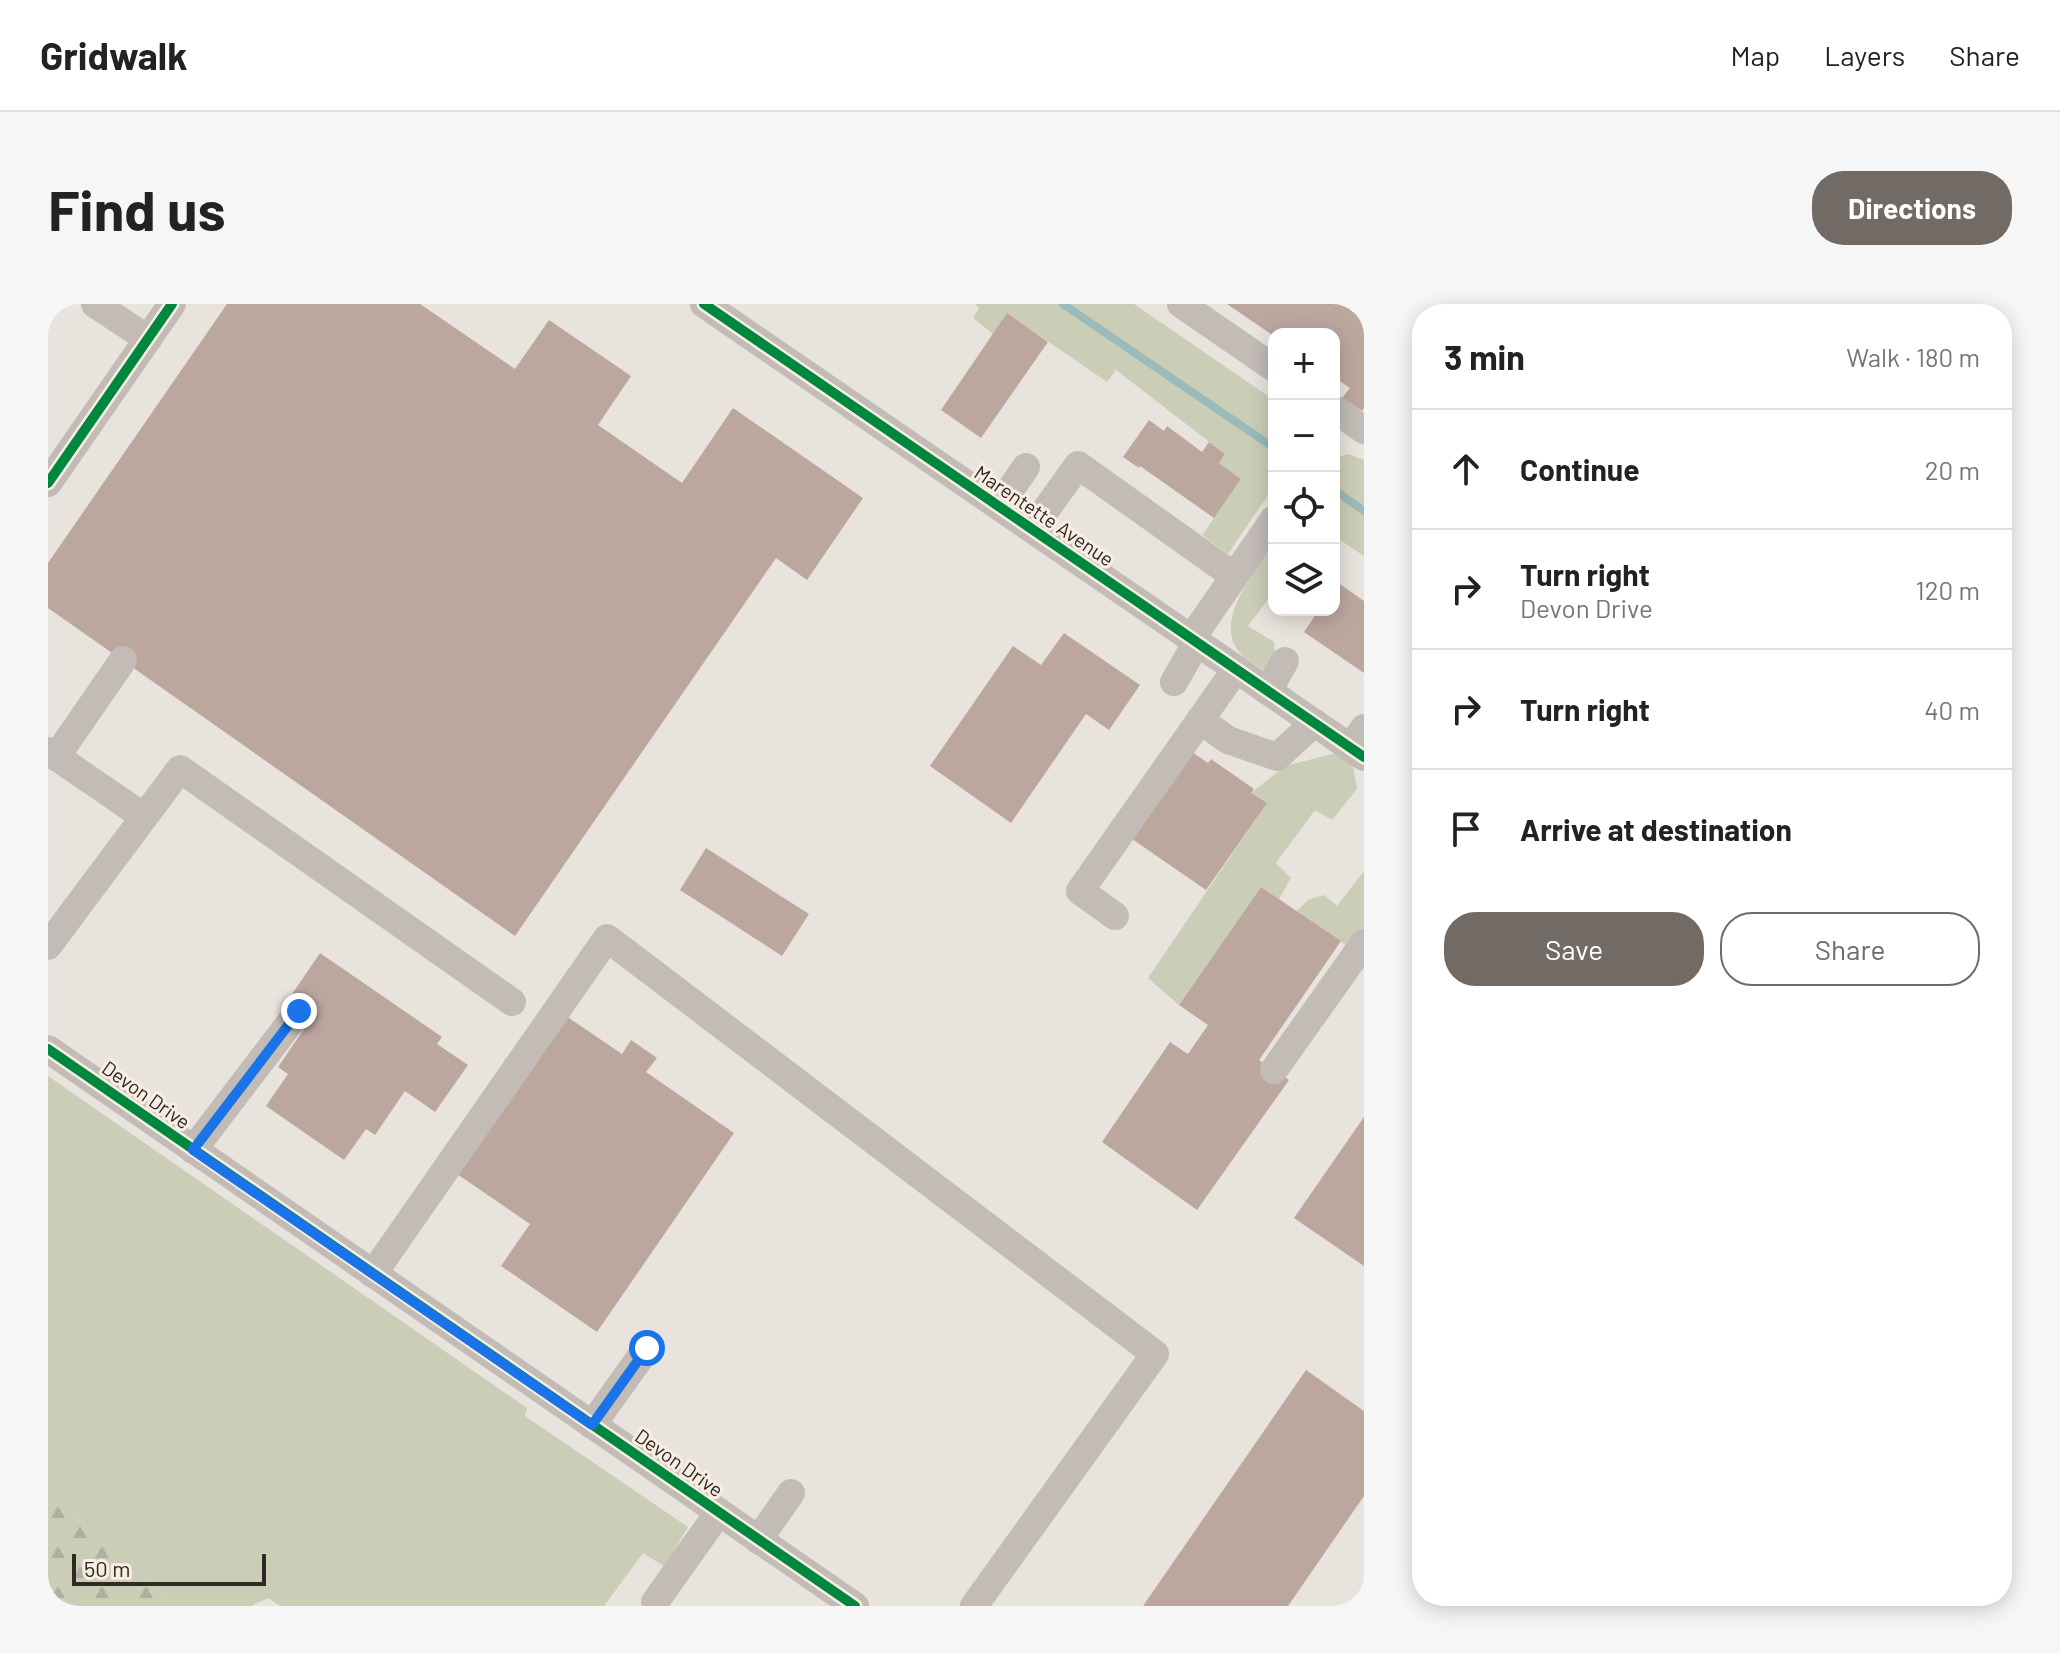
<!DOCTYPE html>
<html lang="en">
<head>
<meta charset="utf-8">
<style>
	body { margin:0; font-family:Barlow,sans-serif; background:#f6f6f6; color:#222 }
	.controls { position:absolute; right:24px; top:24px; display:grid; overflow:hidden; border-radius:16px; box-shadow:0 4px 20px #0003 }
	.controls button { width:72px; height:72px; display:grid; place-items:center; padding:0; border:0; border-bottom:2px solid #e0e0e0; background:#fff; color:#222; font:40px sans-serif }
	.scale { position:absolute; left:24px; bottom:20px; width:194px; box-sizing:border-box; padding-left:8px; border:4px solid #322925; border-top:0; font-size:22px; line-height:28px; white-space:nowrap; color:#322925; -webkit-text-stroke:6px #f8eee3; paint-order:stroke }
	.stop { position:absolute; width:24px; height:24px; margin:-18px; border:6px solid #1a73e8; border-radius:50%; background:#fff }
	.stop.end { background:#1a73e8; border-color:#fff; box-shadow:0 2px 8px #0008 }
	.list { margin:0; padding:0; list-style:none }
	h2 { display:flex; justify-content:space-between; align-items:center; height:104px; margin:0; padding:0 32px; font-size:34px }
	h2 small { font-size:26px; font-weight:400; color:#767676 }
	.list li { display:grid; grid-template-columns:52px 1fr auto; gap:24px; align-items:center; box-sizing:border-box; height:120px; padding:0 32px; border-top:2px solid #e0e0e0 }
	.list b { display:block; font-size:30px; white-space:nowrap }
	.list p { margin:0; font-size:26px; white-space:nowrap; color:#767676 }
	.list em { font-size:26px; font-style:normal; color:#767676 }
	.actions { display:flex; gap:16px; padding:24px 32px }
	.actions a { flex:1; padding:18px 0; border:2px solid #726a65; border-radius:32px; text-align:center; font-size:28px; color:#726a65 }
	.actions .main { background:#726a65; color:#fff }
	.icon { flex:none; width:44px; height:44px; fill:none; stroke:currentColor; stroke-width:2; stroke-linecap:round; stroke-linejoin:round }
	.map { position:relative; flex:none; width:1316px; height:1302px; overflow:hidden; border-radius:32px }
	header { display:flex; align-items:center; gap:48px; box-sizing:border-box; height:112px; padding:0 40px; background:#fff; border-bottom:2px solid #e0e0e0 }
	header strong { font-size:38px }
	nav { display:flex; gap:44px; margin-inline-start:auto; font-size:28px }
	.intro { display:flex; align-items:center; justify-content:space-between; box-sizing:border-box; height:192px; padding:0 48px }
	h1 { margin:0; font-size:56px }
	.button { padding:20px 36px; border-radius:32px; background:#726a65; color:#fff; font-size:28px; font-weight:700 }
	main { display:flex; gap:48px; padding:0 48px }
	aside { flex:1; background:#fff; border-radius:32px; box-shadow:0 4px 20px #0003 }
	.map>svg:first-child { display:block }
	.green { fill:#caceb7 }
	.forest { fill:url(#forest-firs) }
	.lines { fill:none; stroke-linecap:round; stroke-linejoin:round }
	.stream { stroke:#9abbba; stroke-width:8 }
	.building { fill:#bca79f }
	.minor { stroke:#c2bbb6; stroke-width:28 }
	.cycleway-casing { stroke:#f8eee3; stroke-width:15 }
	.cycleway { stroke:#00873e; stroke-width:10 }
	.route { stroke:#1a73e8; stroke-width:10 }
	.labels { text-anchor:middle; stroke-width:6; stroke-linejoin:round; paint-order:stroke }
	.street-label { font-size:20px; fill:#322925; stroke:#f8eee3 }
</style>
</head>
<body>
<header>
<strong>Gridwalk</strong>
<nav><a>Map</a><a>Layers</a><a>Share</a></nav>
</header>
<div class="intro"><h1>Find us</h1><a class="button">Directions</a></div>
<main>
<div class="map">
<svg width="1316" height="1302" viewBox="0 0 1316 1302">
	<defs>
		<pattern id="forest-firs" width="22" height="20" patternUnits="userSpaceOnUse" patternTransform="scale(2)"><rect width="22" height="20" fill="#caceb7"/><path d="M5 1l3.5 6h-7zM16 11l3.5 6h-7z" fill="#aeb19d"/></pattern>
	</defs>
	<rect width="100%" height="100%" fill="#e9e3dd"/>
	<g class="green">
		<path d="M927,0H1086L1226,96V182L1180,250L1154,231L1193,175L1171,159L1177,150L1068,66L1059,78L960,10L945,30L925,14L931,4Z"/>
		<path d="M1300,150L1316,156V252L1286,232V154Z"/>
		<path d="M1226,241V288L1200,322L1226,338L1227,350L1217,367C1210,362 1202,358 1196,353C1160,321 1207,268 1226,241Z"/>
		<path d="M1288,449L1305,461L1309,485L1284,516L1267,506L1228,559L1243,574L1231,595L1213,583L1131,701L1100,674L1218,500L1203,489L1237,462Z"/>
		<path d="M1316,567V624L1302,644L1249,607L1260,596L1276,591L1289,602Z"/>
		<path d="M0,772L479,1104L477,1112L640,1223L617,1263L595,1249L556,1302H232L220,1294L203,1302H135L112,1289L64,1235L29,1216L0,1180Z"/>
	</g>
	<path class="forest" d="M0,1180L29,1216L64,1235L112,1289L135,1302H14L0,1292Z"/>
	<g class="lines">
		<g class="stream">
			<path d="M1015,0L1226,144"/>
			<path d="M1292,190L1316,207"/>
		</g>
	</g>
	<g class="building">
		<path d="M179,0H372L467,65L501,16L583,72L550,121L634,179L685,104L815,194L759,276L728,254L467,632L0,304V259Z"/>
		<path d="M1179,0H1316V104L1314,107L1294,94L1302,84L1286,73V30L1226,32Z"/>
		<path d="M959,9L1000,38L933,134L893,106Z"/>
		<path d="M1101,116L1116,127L1119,122L1154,148L1161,138L1177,150L1171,159L1193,175L1166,214L1092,162L1091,164L1075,153Z"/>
		<path d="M1286,276L1316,297V369L1256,328L1268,310L1262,306H1286Z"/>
		<path d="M1016,329L1092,381L1061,426L1038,410L963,519L882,462L965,342L993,361Z"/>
		<path d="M1144,448L1160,459L1163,455L1206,485L1203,489L1219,499L1158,586L1084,535Z"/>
		<path d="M658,544L761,610L734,652L632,586Z"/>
		<path d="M1213,583L1293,637L1211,756L1241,776L1149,906L1054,838L1122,738L1140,750L1160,721L1131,701Z"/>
		<path d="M272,649L394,733L389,740L420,761L387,808L357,787L327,831L318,825L296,856L218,802L240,770L230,763L263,715L238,699Z"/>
		<path d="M518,712L574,750L583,736L609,754L598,768L686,829L549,1028L453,962L482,920L409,870Z"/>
		<path d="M1316,813V962L1246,914Z"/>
		<path d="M1258,1066L1316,1107V1192L1240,1302H1095Z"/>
	</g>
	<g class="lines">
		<g class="minor">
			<path d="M47,0L100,35"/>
			<path d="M656,0L1316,453"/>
			<path d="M1133,0L1226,64"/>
			<path d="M1286,105L1316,126"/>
			<path d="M0,179L124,0"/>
			<path d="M951,202L978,163"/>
			<path d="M984,225L1030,161L1186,272"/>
			<path d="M1143,335L1226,215"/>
			<path d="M1126,378L1149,338"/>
			<path d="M1220,387L1237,357"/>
			<path d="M1152,416L1180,436L1229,453L1266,419"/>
			<path d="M1302,444L1316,424"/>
			<path d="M0,447L96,513"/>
			<path d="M8,453L75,356"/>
			<path d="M1067,612L1032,587L1188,365"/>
			<path d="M0,642L132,465L464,698"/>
			<path d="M0,745L807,1302"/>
			<path d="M1226,766L1316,639"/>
			<path d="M145,846L251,707"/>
			<path d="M325,970L559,634L1107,1050L926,1302"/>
			<path d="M544,1121L599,1044"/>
			<path d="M710,1236L743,1189"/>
			<path d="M607,1298L671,1208"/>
		</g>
		<g class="cycleway-casing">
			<g id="cycleway">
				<path d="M656,0L1316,453"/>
				<path d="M0,179L124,0"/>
				<path d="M0,745L807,1302"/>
			</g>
		</g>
		<use href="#cycleway" class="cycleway"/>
	</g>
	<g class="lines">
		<path class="route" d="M251,707L145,846L544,1121L599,1044"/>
	</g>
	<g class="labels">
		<g class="street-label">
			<text transform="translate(996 212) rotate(34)" y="7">Marentette Avenue</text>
			<text transform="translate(98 791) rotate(35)" y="7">Devon Drive</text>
			<text transform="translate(631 1159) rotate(35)" y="7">Devon Drive</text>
		</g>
	</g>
</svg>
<div class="controls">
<button>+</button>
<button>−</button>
<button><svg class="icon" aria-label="locate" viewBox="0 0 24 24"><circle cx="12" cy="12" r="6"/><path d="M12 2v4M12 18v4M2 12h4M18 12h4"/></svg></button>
<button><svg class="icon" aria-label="layers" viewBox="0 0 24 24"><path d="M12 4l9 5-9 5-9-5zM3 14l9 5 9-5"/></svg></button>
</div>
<div class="scale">50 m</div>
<div class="stop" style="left:599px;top:1044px"></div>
<div class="stop end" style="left:251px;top:707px"></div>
</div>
<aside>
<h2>3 min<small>Walk · 180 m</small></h2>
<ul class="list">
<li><svg class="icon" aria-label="ahead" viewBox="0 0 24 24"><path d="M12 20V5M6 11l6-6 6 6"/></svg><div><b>Continue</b></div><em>20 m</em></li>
<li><svg class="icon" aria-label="right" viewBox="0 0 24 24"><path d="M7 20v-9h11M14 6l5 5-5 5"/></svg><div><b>Turn right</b><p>Devon Drive</p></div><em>120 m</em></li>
<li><svg class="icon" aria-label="right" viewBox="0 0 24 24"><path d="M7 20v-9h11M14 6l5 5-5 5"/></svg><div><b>Turn right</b></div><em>40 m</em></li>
<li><svg class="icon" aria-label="arrive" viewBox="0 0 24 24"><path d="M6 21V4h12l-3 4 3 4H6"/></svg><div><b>Arrive at destination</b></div></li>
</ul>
<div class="actions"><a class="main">Save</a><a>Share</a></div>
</aside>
</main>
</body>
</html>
